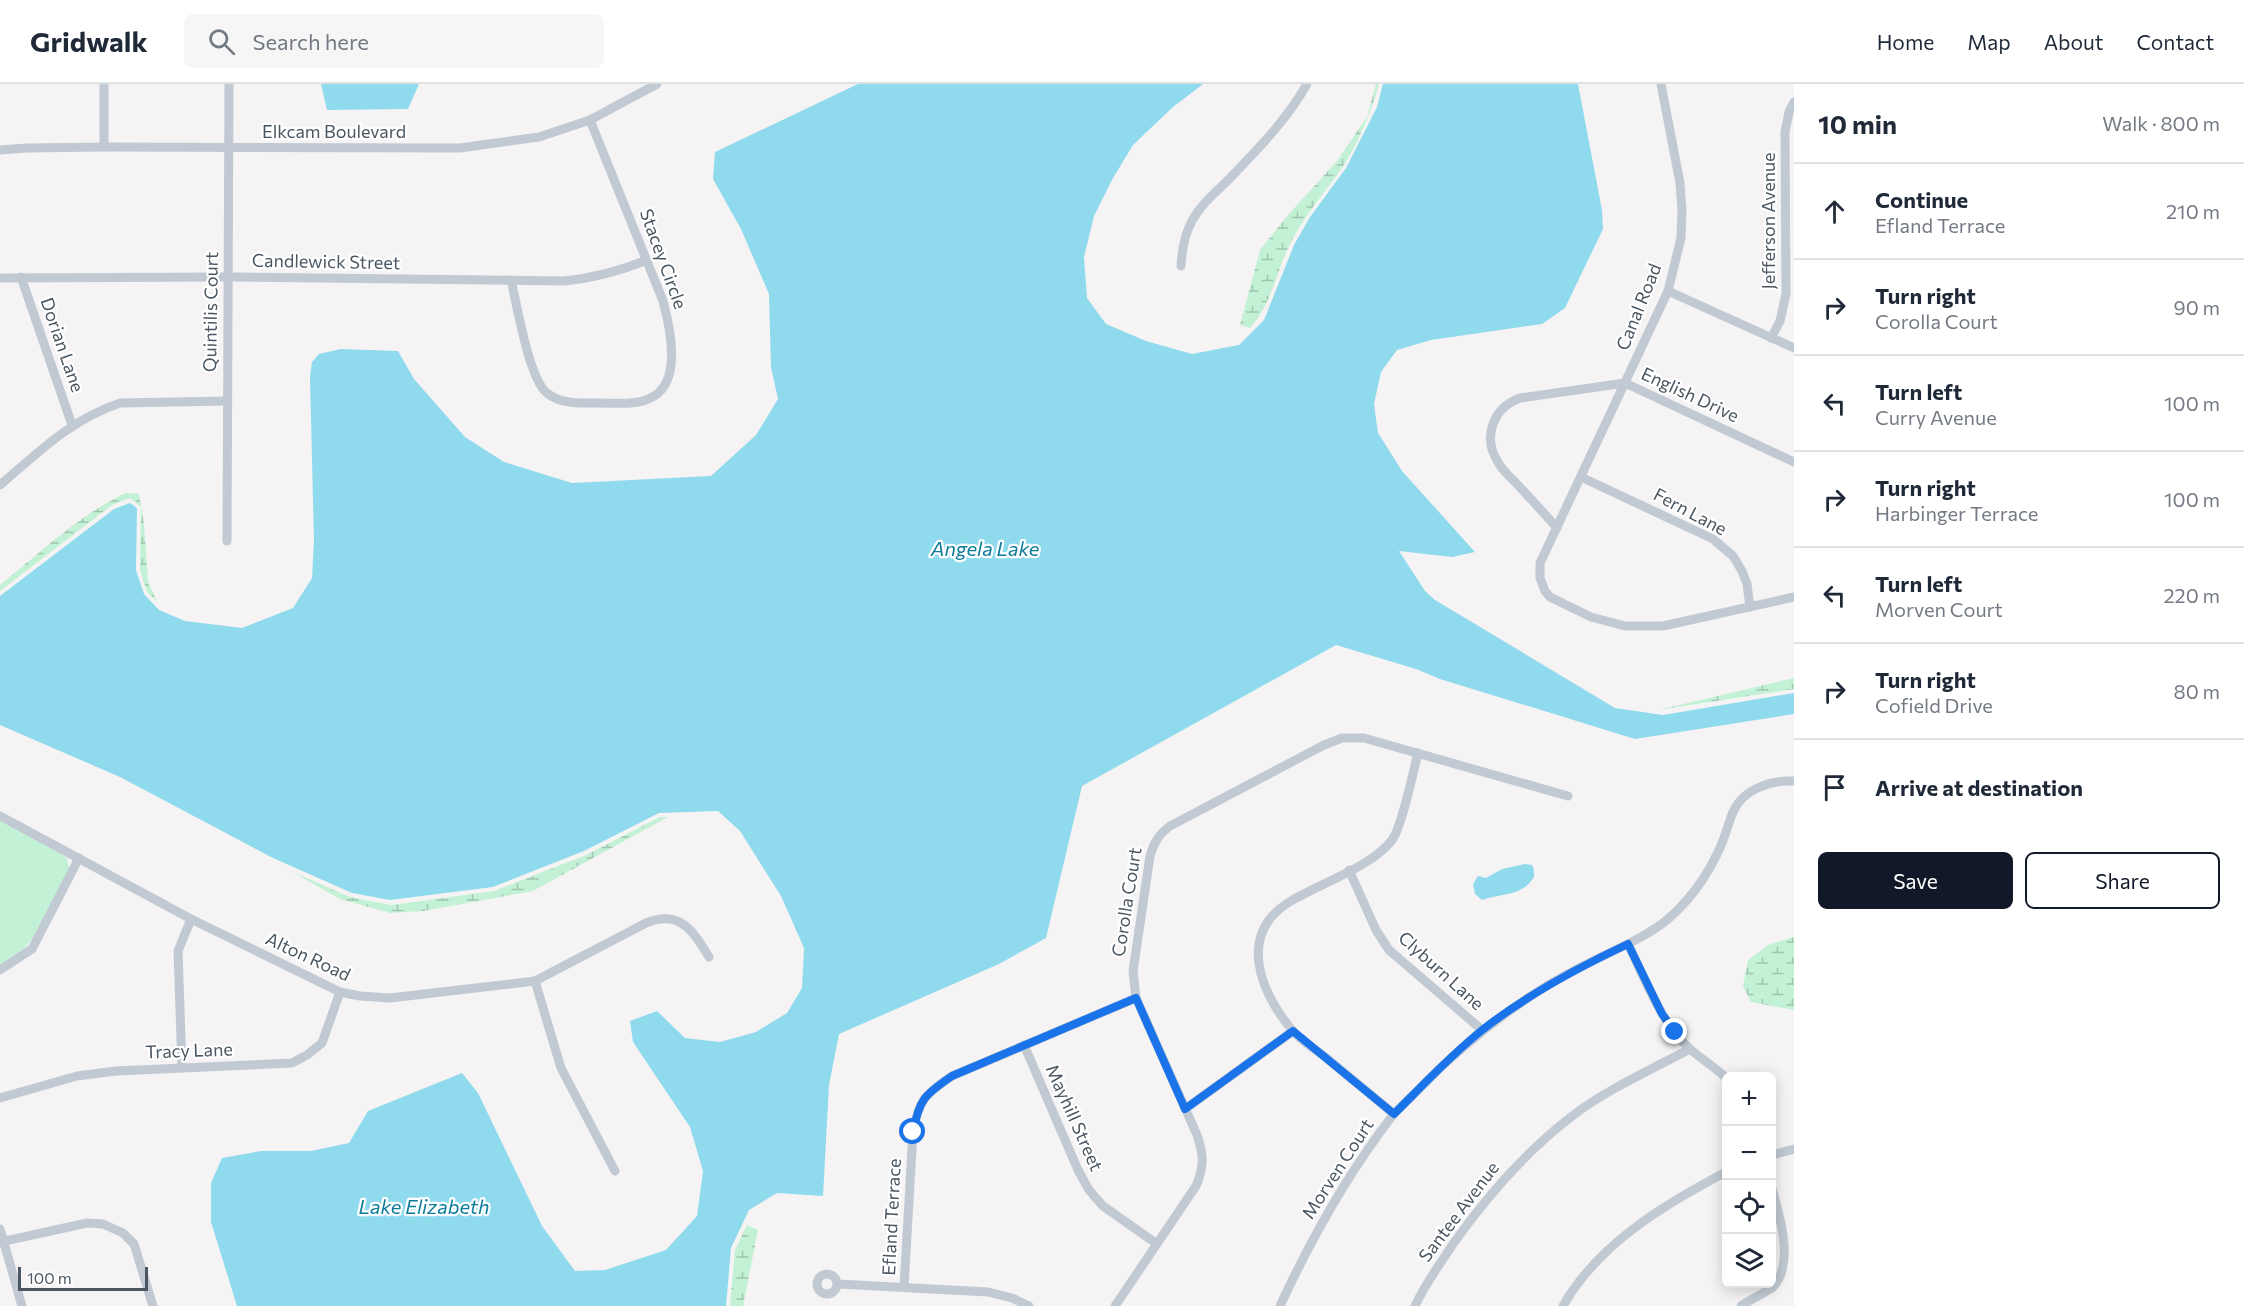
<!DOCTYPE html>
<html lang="en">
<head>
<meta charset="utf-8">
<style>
	body { margin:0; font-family:Commissioner,sans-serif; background:#f6f6f7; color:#1f2937 }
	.controls { position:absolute; right:18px; bottom:18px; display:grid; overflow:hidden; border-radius:9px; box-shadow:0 3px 15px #0003 }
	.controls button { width:54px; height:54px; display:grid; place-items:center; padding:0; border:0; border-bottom:2px solid #e0e1e3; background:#fff; color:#1f2937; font:30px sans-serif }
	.scale { position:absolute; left:18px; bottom:15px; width:130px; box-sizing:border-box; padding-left:6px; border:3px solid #4a5661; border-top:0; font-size:16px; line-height:21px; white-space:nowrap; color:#4a5661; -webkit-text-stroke:4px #fff; paint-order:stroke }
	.stop { position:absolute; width:18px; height:18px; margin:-14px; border:4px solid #1a73e8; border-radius:50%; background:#fff }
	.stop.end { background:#1a73e8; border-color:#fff; box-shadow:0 2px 6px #0008 }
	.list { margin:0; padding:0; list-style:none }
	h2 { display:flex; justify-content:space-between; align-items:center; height:78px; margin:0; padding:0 24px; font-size:26px }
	h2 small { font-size:20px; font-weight:400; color:#747a83 }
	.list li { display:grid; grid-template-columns:39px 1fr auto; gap:18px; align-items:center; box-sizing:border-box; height:96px; padding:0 24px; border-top:2px solid #e0e1e3 }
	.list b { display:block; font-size:22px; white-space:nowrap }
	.list p { margin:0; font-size:20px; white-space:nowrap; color:#747a83 }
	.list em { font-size:20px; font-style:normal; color:#747a83 }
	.actions { display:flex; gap:12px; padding:18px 24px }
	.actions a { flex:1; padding:14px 0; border:2px solid #111827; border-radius:9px; text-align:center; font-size:21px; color:#111827 }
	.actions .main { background:#111827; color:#fff }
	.icon { flex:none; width:33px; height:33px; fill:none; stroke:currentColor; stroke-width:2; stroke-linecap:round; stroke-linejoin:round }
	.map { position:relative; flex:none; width:1794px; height:1222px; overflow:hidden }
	header { display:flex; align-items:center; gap:36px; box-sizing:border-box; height:84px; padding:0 30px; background:#fff; border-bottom:2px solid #e0e1e3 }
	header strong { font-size:28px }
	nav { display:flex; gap:33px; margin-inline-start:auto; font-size:21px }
	.search { width:420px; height:54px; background:#f6f6f7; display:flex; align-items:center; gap:15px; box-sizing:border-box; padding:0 21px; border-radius:9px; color:#747a83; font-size:22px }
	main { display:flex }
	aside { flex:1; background:#fff }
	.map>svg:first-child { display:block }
	.green { fill:#c3f1d5 }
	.wetland { fill:url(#wetland-marsh) }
	.water { fill:#90daee }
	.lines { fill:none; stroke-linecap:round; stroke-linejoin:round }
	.minor { stroke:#c1cad2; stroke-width:9 }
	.route { stroke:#1a73e8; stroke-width:8 }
	.labels { text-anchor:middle; stroke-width:4.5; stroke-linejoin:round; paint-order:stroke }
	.street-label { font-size:18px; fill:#4a5661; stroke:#fff }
	.water-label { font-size:20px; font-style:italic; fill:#0c7c9b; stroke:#fff }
</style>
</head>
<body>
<header>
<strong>Gridwalk</strong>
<div class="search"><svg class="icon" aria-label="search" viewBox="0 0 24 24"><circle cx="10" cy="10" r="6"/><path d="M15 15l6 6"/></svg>Search here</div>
<nav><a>Home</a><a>Map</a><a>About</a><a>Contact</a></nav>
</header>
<main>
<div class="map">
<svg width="1794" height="1222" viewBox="0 0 1794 1222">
	<defs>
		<pattern id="wetland-marsh" width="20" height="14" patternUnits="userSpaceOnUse" patternTransform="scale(1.5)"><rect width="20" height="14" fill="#c3f1d5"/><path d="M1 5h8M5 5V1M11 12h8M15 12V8" fill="none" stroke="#a0c6b0"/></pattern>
	</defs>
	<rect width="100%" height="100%" fill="#f5f3f3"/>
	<path class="green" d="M0,737L62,770L67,775L69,784L33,854L21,869L0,880Z"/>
	<g class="wetland">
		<path d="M1376,0H1379C1372,26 1357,62 1342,84C1325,108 1306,130 1292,156C1277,184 1272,220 1250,244L1240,241L1260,166L1288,131L1337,77L1367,33Z"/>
		<path d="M126,409L139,410L144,440L148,497L157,518L147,508L140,486L141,423L130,414L112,421L0,507V501C40,469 80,430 126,409Z"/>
		<path d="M1794,594V605L1658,626Z"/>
		<path d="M660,733H668L533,807L423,827L390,829L340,815L291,787L350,813L391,821L494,807L586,771Z"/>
		<path d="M1794,853V926L1751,918L1743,902L1748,876L1770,860Z"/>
		<path d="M747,1141L758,1146L743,1222H730L735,1166Z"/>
	</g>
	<g class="water">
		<path d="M321,0H419L408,25L327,26Z"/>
		<path d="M858,0H1203L1173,23L1133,61L1113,94L1094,132L1084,173L1087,214L1106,240L1146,257L1192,270L1239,261L1264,236L1294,161L1310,133L1346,84L1377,23L1383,0H1578L1602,126L1603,145L1565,224L1542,240L1431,256L1397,266L1381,288L1374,320L1378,349L1402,387L1475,468L1452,473L1399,467L1425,507L1435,516L1615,624L1663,631L1794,609V630L1635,655L1440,595L1416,585L1336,561L1082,702L1046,854L999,880L839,950L829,1001L823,1112L777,1109L749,1126L731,1164L726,1222H237L211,1138V1099L222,1074L261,1067H311L349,1059L368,1027L462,989L478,1009L542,1142L575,1187L605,1186L666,1166L697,1132L703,1087L690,1043L633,958L630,937L657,927L685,954L720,958L756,948L787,929L802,904L804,864L781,812L740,747L718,727L659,729L584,767L493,803L390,816L352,809L273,774L120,693L0,641V512L114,425L130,419L137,424L136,486L144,510L159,526L185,537L242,544L293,524L312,494L314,457L310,293L312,278L319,270L341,265L398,267L414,295L465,353L504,378L572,399L711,392L756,351L778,315L771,283L769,210L741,145L713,95L715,68Z"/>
		<path d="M1525,780L1532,781L1534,786V793C1522,813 1501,809 1482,816L1475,810L1473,800L1478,792L1486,794L1502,785Z"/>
	</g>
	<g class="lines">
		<g class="minor">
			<path d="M104,0V63"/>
			<path d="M1661,0L1680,99L1682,127L1681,154L1668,207L1540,479V494L1545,507L1550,513L1591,533L1625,542H1663L1794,513"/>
			<path d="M0,66L27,64L104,63L460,64L539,53L590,36L657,0"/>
			<path d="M1181,182C1182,166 1184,151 1192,137C1201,120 1215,109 1228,96C1257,66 1286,37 1307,0"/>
			<path d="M21,193L72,341"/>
			<path d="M0,194L229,193L564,197C594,194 620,187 647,176"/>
			<path d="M511,196C517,221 529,295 547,309C561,321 583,319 600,319C617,319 639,322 654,312C682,295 670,243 663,217L590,36"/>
			<path d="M1668,207L1794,264"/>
			<path d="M1771,254L1780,237L1786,210L1785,48L1789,28L1794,18"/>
			<path d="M1581,393L1713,455L1733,472L1742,487L1747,500L1750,523"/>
			<path d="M0,401C39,368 70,336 120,319L227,317"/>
			<path d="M1557,444C1544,429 1530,414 1516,399C1510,393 1502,386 1498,378C1482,353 1493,324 1520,314L1625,299L1794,378"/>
			<path d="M227,457L229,0"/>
			<path d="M0,732L191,835L340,908L360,912L390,914L535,897L646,839C680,825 693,847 709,873"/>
			<path d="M1349,786L1376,846L1389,866L1482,946"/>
			<path d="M1628,860C1645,895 1660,937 1690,965C1701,975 1715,983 1726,994"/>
			<path d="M0,886L32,865L79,774"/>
			<path d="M535,897L561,984L615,1087"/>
			<path d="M1024,961L1078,1086L1089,1106L1103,1122L1157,1160"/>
			<path d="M182,984L178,867L191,835"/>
			<path d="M0,1014L77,992L116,987L292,979L307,971L322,959L340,908"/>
			<path d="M1185,1025L1293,947"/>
			<path d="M1394,1030C1371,1011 1347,991 1324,972C1313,964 1300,956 1292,946C1259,906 1237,849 1291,817C1319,800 1373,782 1392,756C1402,743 1413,688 1418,669"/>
			<path d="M1772,1071L1794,1065"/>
			<path d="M0,1145L22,1222"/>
			<path d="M0,1158L87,1139L103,1140L123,1149L134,1160L153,1222"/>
			<circle cx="827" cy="1200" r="10"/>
			<path d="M838,1200L988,1208L1012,1214L1029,1222"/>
			<path d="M904,1203L913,1048C919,1016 924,1011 952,992L1136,914"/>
			<path d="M1115,1222L1196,1102C1204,1083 1204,1071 1197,1051L1136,914L1133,887L1150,772C1154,759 1158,751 1170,742L1324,661L1342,654H1364L1568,712"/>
			<path d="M1280,1222C1311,1155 1348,1089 1393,1031C1402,1021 1413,1012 1422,1002C1456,967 1493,937 1534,910C1555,896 1578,884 1601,873C1623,862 1649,851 1668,835C1690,816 1707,792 1719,766C1725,754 1728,740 1733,728C1743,705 1771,696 1794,697"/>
			<path d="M1415,1222C1425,1200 1440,1180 1453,1160C1487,1112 1524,1069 1571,1033C1604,1007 1652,985 1690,965"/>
			<path d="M1563,1222C1598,1160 1665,1120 1726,1088"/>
			<path d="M1741,1222C1751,1215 1763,1210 1773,1203C1794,1181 1781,1135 1772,1105"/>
		</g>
	</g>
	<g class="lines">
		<path class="route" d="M913,1048C919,1016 924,1011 952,992L1136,914L1185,1025L1293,947L1394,1030C1422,1002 1450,972 1481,947C1526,911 1577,884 1628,860L1662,930L1675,948"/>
	</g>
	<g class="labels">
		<g class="street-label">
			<text x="334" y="54">Elkcam Boulevard</text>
			<text transform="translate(1769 137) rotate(-90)" y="6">Jefferson Avenue</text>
			<text transform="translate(663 175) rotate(70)" y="6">Stacey Circle</text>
			<text transform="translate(326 178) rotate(1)" y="6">Candlewick Street</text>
			<text transform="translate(1639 223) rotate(-68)" y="6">Canal Road</text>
			<text transform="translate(211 228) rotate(-89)" y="6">Quintilis Court</text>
			<text transform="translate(62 261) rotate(71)" y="6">Dorian Lane</text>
			<text transform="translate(1690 311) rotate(25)" y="6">English Drive</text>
			<text transform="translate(1690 428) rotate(28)" y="6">Fern Lane</text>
			<text transform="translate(1127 818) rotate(-81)" y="6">Corolla Court</text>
			<text transform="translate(308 873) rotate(25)" y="6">Alton Road</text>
			<text transform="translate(1441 887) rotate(42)" y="6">Clyburn Lane</text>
			<text transform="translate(189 967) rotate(-2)" y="6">Tracy Lane</text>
			<text transform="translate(1074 1034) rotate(66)" y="6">Mayhill Street</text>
			<text transform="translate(1338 1085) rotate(-57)" y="6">Morven Court</text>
			<text transform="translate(1459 1128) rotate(-53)" y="6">Santee Avenue</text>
			<text transform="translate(892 1133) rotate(-87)" y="6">Efland Terrace</text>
		</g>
		<g class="water-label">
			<text x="985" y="472">Angela Lake</text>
			<text x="424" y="1130">Lake Elizabeth</text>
		</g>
	</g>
</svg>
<div class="controls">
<button>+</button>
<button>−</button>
<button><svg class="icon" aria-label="locate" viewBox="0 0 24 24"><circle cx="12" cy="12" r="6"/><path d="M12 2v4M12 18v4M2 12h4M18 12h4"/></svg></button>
<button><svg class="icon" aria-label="layers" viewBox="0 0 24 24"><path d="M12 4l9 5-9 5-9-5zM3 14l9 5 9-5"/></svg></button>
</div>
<div class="scale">100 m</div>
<div class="stop" style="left:913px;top:1048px"></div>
<div class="stop end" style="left:1675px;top:948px"></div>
</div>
<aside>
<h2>10 min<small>Walk · 800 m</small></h2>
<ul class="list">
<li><svg class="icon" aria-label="ahead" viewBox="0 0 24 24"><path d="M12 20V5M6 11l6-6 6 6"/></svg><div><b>Continue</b><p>Efland Terrace</p></div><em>210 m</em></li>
<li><svg class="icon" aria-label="right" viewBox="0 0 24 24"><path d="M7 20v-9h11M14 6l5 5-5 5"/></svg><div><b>Turn right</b><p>Corolla Court</p></div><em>90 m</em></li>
<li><svg class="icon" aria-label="left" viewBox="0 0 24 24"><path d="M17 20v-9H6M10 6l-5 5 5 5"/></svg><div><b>Turn left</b><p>Curry Avenue</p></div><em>100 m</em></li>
<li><svg class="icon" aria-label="right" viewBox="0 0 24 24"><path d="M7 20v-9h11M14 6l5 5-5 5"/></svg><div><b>Turn right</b><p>Harbinger Terrace</p></div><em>100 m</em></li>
<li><svg class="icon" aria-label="left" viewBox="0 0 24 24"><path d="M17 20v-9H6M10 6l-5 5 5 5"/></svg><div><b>Turn left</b><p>Morven Court</p></div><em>220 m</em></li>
<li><svg class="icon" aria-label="right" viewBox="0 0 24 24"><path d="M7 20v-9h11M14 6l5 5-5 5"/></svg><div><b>Turn right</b><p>Cofield Drive</p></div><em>80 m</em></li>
<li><svg class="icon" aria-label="arrive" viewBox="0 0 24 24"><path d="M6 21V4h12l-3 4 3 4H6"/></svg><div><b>Arrive at destination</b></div></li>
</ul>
<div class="actions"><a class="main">Save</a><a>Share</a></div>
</aside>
</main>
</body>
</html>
